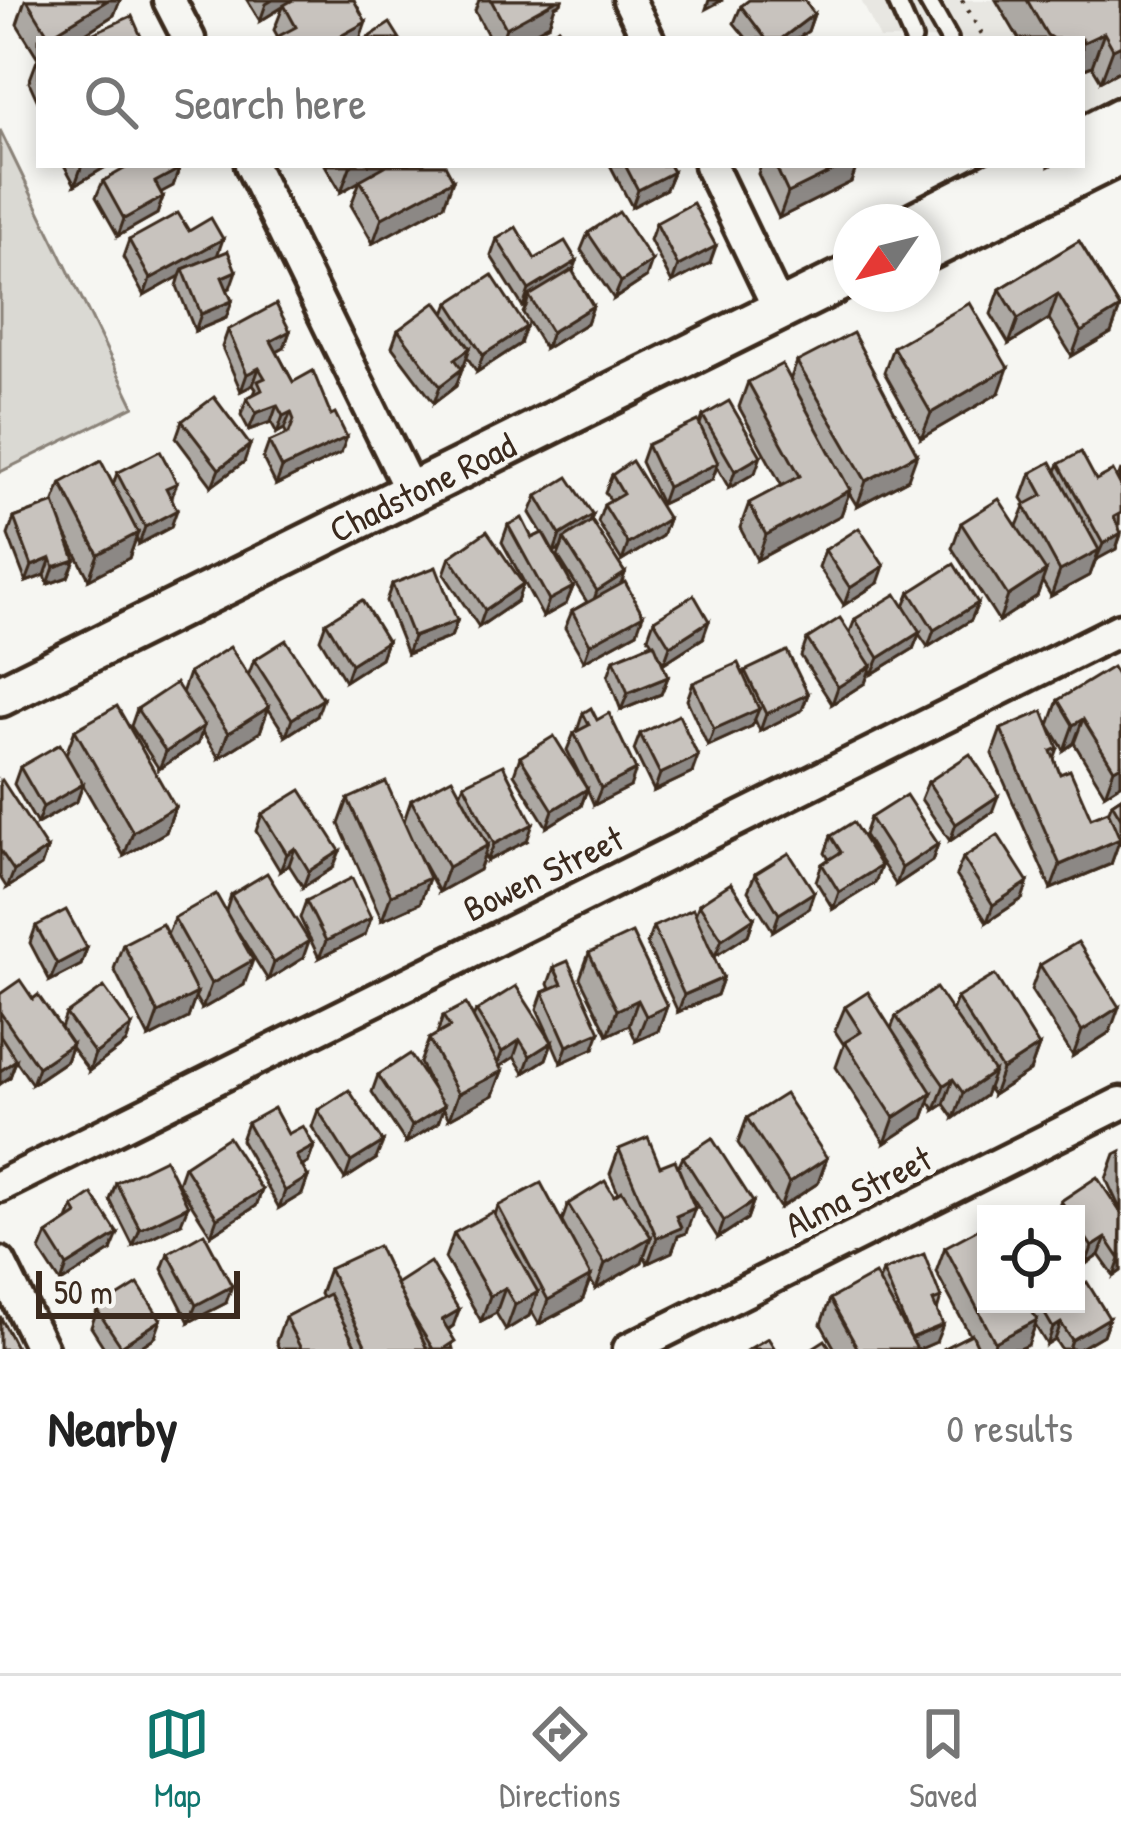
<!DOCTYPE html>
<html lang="en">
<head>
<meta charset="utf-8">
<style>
	body { margin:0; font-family:"Patrick Hand",sans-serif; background:#f6f6f6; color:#222 }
	.controls { position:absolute; right:36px; bottom:36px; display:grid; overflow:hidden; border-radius:0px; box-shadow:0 6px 18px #0003 }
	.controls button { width:108px; height:108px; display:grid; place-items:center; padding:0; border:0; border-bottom:3px solid #e0e0e0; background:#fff; color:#222; font:60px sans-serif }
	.compass { position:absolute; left:833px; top:204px; width:108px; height:108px; border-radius:50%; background:#fff; box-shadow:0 6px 18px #0003; rotate:235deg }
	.scale { position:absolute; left:36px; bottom:30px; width:204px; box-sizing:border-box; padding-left:12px; border:6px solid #3b2a1e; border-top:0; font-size:33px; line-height:42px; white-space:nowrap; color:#3b2a1e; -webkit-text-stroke:9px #f6f6f2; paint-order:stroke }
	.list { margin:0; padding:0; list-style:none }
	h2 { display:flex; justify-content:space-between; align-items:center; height:156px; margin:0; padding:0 48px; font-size:51px }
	h2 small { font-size:39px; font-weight:400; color:#767676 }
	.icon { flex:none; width:66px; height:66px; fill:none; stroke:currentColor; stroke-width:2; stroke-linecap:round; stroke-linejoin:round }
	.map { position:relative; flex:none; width:1121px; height:1349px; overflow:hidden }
	.search { position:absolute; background:#fff; box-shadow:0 6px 18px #0003; left:36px; right:36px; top:36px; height:132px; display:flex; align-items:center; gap:30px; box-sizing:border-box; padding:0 42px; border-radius:0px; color:#767676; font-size:45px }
	.sheet { height:324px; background:#fff }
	nav { display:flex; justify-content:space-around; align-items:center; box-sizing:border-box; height:168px; border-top:3px solid #e0e0e0; background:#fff; font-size:33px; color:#767676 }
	nav a { display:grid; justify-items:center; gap:6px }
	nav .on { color:#0f766e }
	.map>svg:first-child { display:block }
	.built { fill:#e8e7e2 }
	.green { fill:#dad9d3; stroke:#8a8278; stroke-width:3 }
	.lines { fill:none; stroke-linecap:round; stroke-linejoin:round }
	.service-casing { stroke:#3b2a1e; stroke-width:24 }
	.minor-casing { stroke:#3b2a1e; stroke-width:39 }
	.tertiary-casing { stroke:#3b2a1e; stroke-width:48 }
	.path { stroke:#3b2a1e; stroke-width:4.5; stroke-dasharray:3 9; stroke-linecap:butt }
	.service { stroke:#f6f6f2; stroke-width:15 }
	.minor { stroke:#f6f6f2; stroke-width:30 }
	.tertiary { stroke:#f6f6f2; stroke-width:39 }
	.wall { fill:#aca8a3; stroke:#3b2a1e; stroke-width:3 }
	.shaded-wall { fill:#8c8885; stroke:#3b2a1e; stroke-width:3 }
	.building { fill:#c8c3be; stroke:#3b2a1e; stroke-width:3 }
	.labels { text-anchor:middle; stroke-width:12; stroke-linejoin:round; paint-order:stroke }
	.street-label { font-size:36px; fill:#3b2a1e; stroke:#f6f6f2 }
</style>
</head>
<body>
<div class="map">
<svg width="1121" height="1349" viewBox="0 0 1121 1349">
	<rect width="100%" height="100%" fill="#f6f6f2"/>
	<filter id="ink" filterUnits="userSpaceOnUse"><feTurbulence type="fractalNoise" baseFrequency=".00833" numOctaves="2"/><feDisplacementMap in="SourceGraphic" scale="24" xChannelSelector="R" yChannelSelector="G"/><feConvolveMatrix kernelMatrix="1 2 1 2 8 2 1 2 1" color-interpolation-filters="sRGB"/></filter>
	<g filter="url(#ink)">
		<path class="built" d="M861,0H1121V90L1082,111V39H880Z"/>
		<path class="green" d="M0,130L134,406L0,472Z"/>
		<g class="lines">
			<g class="service-casing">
				<g id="service">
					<path d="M896,0L913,39"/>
					<path d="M927,0L949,39"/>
				</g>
			</g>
			<g class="minor-casing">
				<g id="minor">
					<path d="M169,0L189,39"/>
					<path d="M629,0L648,39"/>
					<path d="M251,165L411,492"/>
					<path d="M710,165L778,307"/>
					<path d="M0,1186L1121,629"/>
					<path d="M0,1263L42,1349"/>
					<path d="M629,1349L1121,1103"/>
				</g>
			</g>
			<g class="tertiary-casing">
				<g id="tertiary">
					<path d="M1082,138L1121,118"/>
					<path d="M916,222L1028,165"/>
					<path d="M923,252L1121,154"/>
					<path id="s1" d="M0,696L851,275"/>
				</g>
			</g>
			<path class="path" d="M962,0L985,39"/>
			<use href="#service" class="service"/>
			<use href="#minor" class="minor"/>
			<use href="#tertiary" class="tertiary"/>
		</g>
		<g class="wall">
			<path d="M25,0H120L114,15L76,39H39V104L29,82L38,58L17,24Z"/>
			<path d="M247,0H354L360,39H277L278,37L274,30L283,7L260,21Z"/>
			<path d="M479,0H562L561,3L555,6L549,24L522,39H490L475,11Z"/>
			<path d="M996,0H1121V70L1101,81L1092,66L1082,70V39H1019Z"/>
			<path d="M741,6L814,14L808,31L797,39H747L734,23Z"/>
			<path d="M64,165H109L75,185Z"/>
			<path d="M325,165H445L444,205L373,243L351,205L360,181L341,192Z"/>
			<path d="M610,165H669L673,172L666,189L632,207Z"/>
			<path d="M761,165H857L851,182L779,218L758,174Z"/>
			<path d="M179,169L173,186L160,192L163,197L157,214L118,236L96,197L103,181Z"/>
			<path d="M656,223L710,263L672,283L650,240Z"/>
			<path d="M189,231L216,256L230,288L227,289L232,301L226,318L195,331L177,286L180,276L144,296L123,257L129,240Z"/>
			<path d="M588,233L646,278L614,299L581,250Z"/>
			<path d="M497,239L535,259L573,272L593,306L587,323L545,349L523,313L526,306L523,307L491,256Z"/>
			<path d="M1079,241L1120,308L1111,333L1072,356L1049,319L1009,344L991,314L1000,289Z"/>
			<path d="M449,303L520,344L477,372L467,357L464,365L461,367L456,386L434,403L392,347L398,330L445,314Z"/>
			<path d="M228,330L290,331L284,348L277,352L293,382L341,453L276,485L263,459L269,442L287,434L284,429L277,433L271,422L249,430L241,415L247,398L254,394L256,389L253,385L241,391L222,347Z"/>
			<path d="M893,347L999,393L921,438L884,372Z"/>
			<path d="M797,362L908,479L857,506L849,493L841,515L757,560L740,528L749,503L782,486L739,407L748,382L790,380Z"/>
			<path d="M703,416L755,473L729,488L717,467L712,480L661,504L641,462L647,445L700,424Z"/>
			<path d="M182,421L244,462L212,486L176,438Z"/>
			<path d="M1059,464L1096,480L1118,479L1121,470L1119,528L1121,535L1116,549L1096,559L1090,575L1051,596L1042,581L1037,596L999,621L952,548L961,523L1017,526L1026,504L1022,498L1031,473L1056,471Z"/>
			<path d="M117,473L172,498L171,527L139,544L136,538L129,558L89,579L65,533L75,560L68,577L48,584L45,575L26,582L8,535L14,518L53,504L61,483L113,485Z"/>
			<path d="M612,475L668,519L662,536L622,561L598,522L604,505L611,501L605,492Z"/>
			<path d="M537,496L593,515L590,522L625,573L621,584L637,632L584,661L565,628L572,611L587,602L558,556L561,548L554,552L573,587L566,604L543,617L502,542L508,525L532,538L542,533L530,513Z"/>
			<path d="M825,550L878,583L844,605L819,567Z"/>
			<path d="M450,557L523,584L517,601L479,627L444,574Z"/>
			<path d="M392,584L457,621L451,637L407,654L386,601Z"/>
			<path d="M910,592L978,603L971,620L928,647L919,634L913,649L872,674L870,670L865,683L832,704L801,656L807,639L850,632L855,619L904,607Z"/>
			<path d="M654,620L703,638L664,663L658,654L668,677L661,694L621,710L608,676L614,659L652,643L648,637Z"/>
			<path d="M326,622L387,641L381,658L345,681L320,639Z"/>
			<path d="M254,660L317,716L286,736L268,708L260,732L219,758L202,732L198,743L159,769L131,726L137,709L182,693L189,673L248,676Z"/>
			<path d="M745,671L808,694L802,710L760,731L755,720L752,726L708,746L687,700L693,683L743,675Z"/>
			<path d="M1121,682V784L1105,794L1074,743L1064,750L1049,725L1058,700Z"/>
			<path d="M583,713L630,787L594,805L587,789L581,806L547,827L514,774L520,757L585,786L567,750L574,733L577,731Z"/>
			<path d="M1001,729L1058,748L1054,759L1060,774L1091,818L1108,813L1112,803L1121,797V844L1119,841L1111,864L1051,889L992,754Z"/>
			<path d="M75,730L175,807L166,832L124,856L83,785L77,801L37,824L14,784L20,767L66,754Z"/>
			<path d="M640,734L692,773L654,791L634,750Z"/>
			<path d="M0,782L47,849L41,866L7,888L0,877Z"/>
			<path d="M928,782L992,812L950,841L921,799Z"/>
			<path d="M464,784L527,841L487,861L485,855L479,870L439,892L419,856L429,878L420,903L382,920L339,824L348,799L404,821L411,800L460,794Z"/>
			<path d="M262,814L333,868L303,887L289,865L280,871L256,831Z"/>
			<path d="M870,818L938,844L932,861L896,885L864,835Z"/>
			<path d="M831,836L881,866L875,883L833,909L816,881L822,864L829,859L825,853Z"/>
			<path d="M963,858L1022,899L987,922L956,875Z"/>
			<path d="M755,874L808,909L773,931L748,891Z"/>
			<path d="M231,895L303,958L268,980L238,932L244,985L202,1009L195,997L188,1018L149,1038L114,969L123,944L167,935L174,918L226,911Z"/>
			<path d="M306,901L371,918L365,935L319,958L300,918Z"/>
			<path d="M699,904L754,918L748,935L715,956L709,946L723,978L717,995L678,1012L647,944L653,927L695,915Z"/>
			<path d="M36,926L87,948L81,965L50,981L30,943Z"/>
			<path d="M589,953L667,1006L658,1031L636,1041L629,1025L608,1035L580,978Z"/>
			<path d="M1040,965L1110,1032L1073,1056L1031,990Z"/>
			<path d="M554,967L594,1048L561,1063L552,1042L546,1059L524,1073L514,1057L499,1066L502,1071L493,1095L449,1119L443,1108L438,1123L406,1143L372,1092L378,1075L434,1091L420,1063L429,1039L437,1034L443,1016L473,1018L476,1011L552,1042L537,1009L543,992L550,989L548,984Z"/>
			<path d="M0,994L33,999L61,1028L66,1014L132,1026L126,1043L89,1071L71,1047L66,1061L32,1084L16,1061L10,1077L0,1084Z"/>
			<path d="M957,998L1039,1046L1030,1071L993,1095L988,1088L985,1096L954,1118L944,1104L935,1110L929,1102L923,1118L885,1143L836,1067L844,1045L835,1031L845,1007L891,1029L896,1016L952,1011Z"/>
			<path d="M318,1110L376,1159L345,1179L312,1127Z"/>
			<path d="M747,1118L827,1158L818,1183L780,1208L738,1143Z"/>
			<path d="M247,1123L288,1134L314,1146L308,1163L302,1166L308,1177L302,1194L279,1208L241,1140Z"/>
			<path d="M619,1149L660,1166L678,1168L683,1157L753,1202L747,1219L718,1238L689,1193L686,1233L678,1236L672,1252L648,1263L644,1255L642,1262L596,1289L590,1280L582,1301L539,1324L531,1310L529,1316L506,1330L496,1313L481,1321L445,1258L454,1233L495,1215L498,1206L562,1221L568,1204L614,1196L618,1193L610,1174Z"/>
			<path d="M1121,1151V1211L1106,1179L1115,1154Z"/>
			<path d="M184,1166L262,1190L256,1206L211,1235L178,1183Z"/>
			<path d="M116,1183L181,1223L133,1246L110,1200Z"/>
			<path d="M1061,1201L1121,1213V1271L1114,1276L1099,1255L1086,1264L1076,1249V1214H1056Z"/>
			<path d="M73,1207L111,1251L61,1283L40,1251L47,1234L68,1220Z"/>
			<path d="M945,1247L1029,1306L1030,1304H1076L1109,1318L1103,1335L1079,1349H1061L1055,1340L1047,1345L1035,1325L1028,1345L1019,1349H942L970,1335L936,1272Z"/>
			<path d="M168,1253L226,1303L189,1322L162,1269Z"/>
			<path d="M329,1269L396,1284L453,1326L448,1330L453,1349H279L276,1342L285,1317L322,1298L320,1294Z"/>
			<path d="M883,1271L941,1298L937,1311L936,1342L920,1349H835L821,1324L830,1299L879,1281Z"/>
			<path d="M97,1310L155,1337L137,1349H105L91,1327Z"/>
		</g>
		<g class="shaded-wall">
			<path d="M108,0H120L114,15L76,39H48L49,36Z"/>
			<path d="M273,0H294L260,21L266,4Z"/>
			<path d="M548,0H562L561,3L555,6L549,24L522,39H502L506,28Z"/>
			<path d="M709,0H723L706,9Z"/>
			<path d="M814,14L808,31L797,39H781Z"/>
			<path d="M366,22L360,39H335Z"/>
			<path d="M1104,33L1092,66L1082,70V43Z"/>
			<path d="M1121,45V70L1101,81L1113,49Z"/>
			<path d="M82,165H109L75,185Z"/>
			<path d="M353,165H388L341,192L350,167Z"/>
			<path d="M845,165H857L851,182L779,218L788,193Z"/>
			<path d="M179,169L173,186L149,199L155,182Z"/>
			<path d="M673,172L666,189L632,207L638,190Z"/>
			<path d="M453,180L444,205L373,243L382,218Z"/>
			<path d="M163,197L157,214L118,236L124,219Z"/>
			<path d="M223,239L217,256L183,269L180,276L144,296L150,279Z"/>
			<path d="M716,246L710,263L672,283L678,266Z"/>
			<path d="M577,261L571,278L529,296L526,306L523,307L529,290Z"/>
			<path d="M652,261L646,278L614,299L621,282Z"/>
			<path d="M236,271L230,288L216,294L222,277Z"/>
			<path d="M1058,294L1049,319L1009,344L1018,319Z"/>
			<path d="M232,301L226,318L195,331L201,314Z"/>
			<path d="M593,306L587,323L545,349L551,332Z"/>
			<path d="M1120,308L1111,333L1072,356L1081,332Z"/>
			<path d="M526,327L520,344L477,372L483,355Z"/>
			<path d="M290,331L284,348L265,358L271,341Z"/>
			<path d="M470,348L464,365L449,376L455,359Z"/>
			<path d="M259,368L253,385L241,391L247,374Z"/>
			<path d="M1008,368L999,393L921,438L931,413Z"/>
			<path d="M462,369L456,386L434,403L440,386Z"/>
			<path d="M277,405L271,422L249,430L256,413Z"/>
			<path d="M291,412L284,429L277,433L283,416Z"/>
			<path d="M347,437L341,453L276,485L282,468Z"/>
			<path d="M250,445L244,462L212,486L219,469Z"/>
			<path d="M917,454L908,479L857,506L866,481Z"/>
			<path d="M761,456L755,473L729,488L735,471Z"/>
			<path d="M718,463L712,480L661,504L667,487Z"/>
			<path d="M177,483L171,500L166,488Z"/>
			<path d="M850,490L841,515L757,560L766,535Z"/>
			<path d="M177,510L171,527L139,544L145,527Z"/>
			<path d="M593,515L586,532L564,539L561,548L554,552L560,535Z"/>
			<path d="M668,519L662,536L622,561L628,544Z"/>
			<path d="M138,533L129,558L89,579L98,554Z"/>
			<path d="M1121,533L1116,549L1096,560L1103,544Z"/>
			<path d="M1099,550L1090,575L1051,596L1060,571Z"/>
			<path d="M51,558L45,575L26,582L32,566Z"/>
			<path d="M75,560L68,577L48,584L54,567Z"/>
			<path d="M884,566L878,583L844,605L850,588Z"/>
			<path d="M1046,571L1037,596L999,621L1008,596Z"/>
			<path d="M625,573L619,590L591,608L597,591Z"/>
			<path d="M523,584L517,601L479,627L485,610Z"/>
			<path d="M573,587L566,604L543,617L549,600Z"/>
			<path d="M978,603L971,620L928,647L934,630Z"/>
			<path d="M643,615L637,632L584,661L590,644Z"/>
			<path d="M457,621L451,637L407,654L413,637Z"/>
			<path d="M709,621L703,638L664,663L670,646Z"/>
			<path d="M920,632L913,649L872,674L879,658Z"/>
			<path d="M387,641L381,658L345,681L351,664Z"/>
			<path d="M871,666L865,683L832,704L838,687Z"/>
			<path d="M668,677L661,694L621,710L628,693Z"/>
			<path d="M808,694L802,710L760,731L766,714Z"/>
			<path d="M323,699L317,716L286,736L292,719Z"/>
			<path d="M269,707L260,732L219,758L228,733Z"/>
			<path d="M759,709L752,726L708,746L714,729Z"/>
			<path d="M1083,719L1074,743L1064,750L1073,725Z"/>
			<path d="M204,726L198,743L159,769L166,752Z"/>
			<path d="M698,756L692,773L654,791L660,774Z"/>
			<path d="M1121,765V784L1105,794L1114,769Z"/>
			<path d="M636,770L630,787L594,805L601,788Z"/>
			<path d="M83,784L77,801L37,824L43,807Z"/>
			<path d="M587,789L581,806L547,827L553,810Z"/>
			<path d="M998,796L992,812L950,841L956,824Z"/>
			<path d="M175,807L166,832L124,856L133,832Z"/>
			<path d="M533,824L527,841L487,861L494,844Z"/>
			<path d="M1120,839L1111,864L1051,889L1060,865Z"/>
			<path d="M938,844L932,861L896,885L902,868Z"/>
			<path d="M488,845L479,870L439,892L448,867Z"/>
			<path d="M295,848L289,865L280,871L287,854Z"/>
			<path d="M47,849L41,866L7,888L14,871Z"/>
			<path d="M340,851L333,868L303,887L309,871Z"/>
			<path d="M881,866L875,883L833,909L839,892Z"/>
			<path d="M429,878L420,903L382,920L391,895Z"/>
			<path d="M1028,882L1022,899L987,922L993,905Z"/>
			<path d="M814,892L808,909L773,931L779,914Z"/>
			<path d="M371,918L365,935L319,958L326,941Z"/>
			<path d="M754,918L748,935L715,956L722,939Z"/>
			<path d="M309,941L303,958L268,980L274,963Z"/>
			<path d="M87,948L81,965L50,981L57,964Z"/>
			<path d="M253,960L244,985L202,1009L211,984Z"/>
			<path d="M723,978L717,995L678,1012L684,995Z"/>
			<path d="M197,993L188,1018L149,1038L158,1013Z"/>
			<path d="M638,1000L629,1025L608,1035L617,1010Z"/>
			<path d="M667,1006L658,1031L636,1041L646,1016Z"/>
			<path d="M1119,1007L1110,1032L1073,1056L1082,1031Z"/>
			<path d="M132,1026L126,1043L89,1071L95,1054Z"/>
			<path d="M600,1032L594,1048L561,1063L567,1046Z"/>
			<path d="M520,1040L514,1057L496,1069L502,1052Z"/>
			<path d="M552,1042L546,1059L524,1073L530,1056Z"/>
			<path d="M72,1044L66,1061L32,1084L38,1067Z"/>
			<path d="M1039,1046L1030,1071L993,1095L1002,1070Z"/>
			<path d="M16,1060L10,1077L0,1084V1071Z"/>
			<path d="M502,1071L493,1095L449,1119L458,1094Z"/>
			<path d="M994,1072L985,1096L954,1118L963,1093Z"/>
			<path d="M953,1079L944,1104L935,1110L944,1085Z"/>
			<path d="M932,1093L923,1118L885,1143L894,1118Z"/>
			<path d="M444,1106L438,1123L406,1143L412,1126Z"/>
			<path d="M383,1142L376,1159L345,1179L351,1162Z"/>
			<path d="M314,1146L308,1163L290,1173L296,1156Z"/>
			<path d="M827,1158L818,1183L780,1208L789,1183Z"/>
			<path d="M308,1177L302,1194L279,1208L285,1191Z"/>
			<path d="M262,1190L256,1206L211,1235L217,1218Z"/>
			<path d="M753,1202L747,1219L718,1238L724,1221Z"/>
			<path d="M188,1206L181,1223L133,1246L140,1229Z"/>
			<path d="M695,1208L686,1233L678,1236L672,1252L648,1263L657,1238L676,1216Z"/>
			<path d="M118,1234L111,1251L61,1283L67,1266Z"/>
			<path d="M651,1237L642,1262L596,1289L605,1264Z"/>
			<path d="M1106,1238L1099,1255L1086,1264L1092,1247Z"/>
			<path d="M1121,1258V1271L1114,1276L1120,1259Z"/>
			<path d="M591,1276L582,1301L539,1324L548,1300Z"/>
			<path d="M232,1286L226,1303L189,1322L196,1305Z"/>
			<path d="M505,1288L496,1313L481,1321L490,1296Z"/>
			<path d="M538,1292L529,1316L506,1330L515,1305Z"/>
			<path d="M459,1310L453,1326L436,1337L442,1320Z"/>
			<path d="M1109,1318L1103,1335L1079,1349H1069L1072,1340Z"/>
			<path d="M161,1320L155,1337L137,1349H120L121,1346Z"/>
			<path d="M1037,1320L1028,1345L1019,1349H993L995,1342Z"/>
			<path d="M1061,1323L1055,1340L1047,1345L1053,1328Z"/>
			<path d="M943,1325L936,1342L920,1349H906L910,1339Z"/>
		</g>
		<g class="building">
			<path d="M27,0H108L49,36Z"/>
			<path d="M293,0H354L366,22L335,39H278L277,37L296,27L284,5Z"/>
			<path d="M491,0H557L506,28Z"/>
			<path d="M749,0H804L814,14L781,39H766L741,6Z"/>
			<path d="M1027,0H1121V45L1113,49L1104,33L1082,43V39H1053L1047,35Z"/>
			<path d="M132,16L142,39H80Z"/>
			<path d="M390,23L400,39H366Z"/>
			<path d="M558,28L566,39H544Z"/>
			<path d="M131,165H177L179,169L155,182L163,197L124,219L103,181Z"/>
			<path d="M387,165H445L453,180L382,218L360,180Z"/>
			<path d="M625,165H669L673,172L638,190Z"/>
			<path d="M775,165H845L788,193Z"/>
			<path d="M693,203L716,246L678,266L656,223Z"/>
			<path d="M619,212L652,261L621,282L588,233Z"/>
			<path d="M178,213L189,231L211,218L223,239L150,279L129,240Z"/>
			<path d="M516,227L535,259L565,241L577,261L529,290L497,239Z"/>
			<path d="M1079,241L1120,308L1081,332L1058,294L1018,319L1000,289Z"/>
			<path d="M228,251L236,271L222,277L232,301L201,314L183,269Z"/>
			<path d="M572,270L593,306L551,332L529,296Z"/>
			<path d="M492,275L526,327L483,355L449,303Z"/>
			<path d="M436,302L470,348L455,359L462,369L440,386L398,330Z"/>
			<path d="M970,303L1008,368L931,413L893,347Z"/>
			<path d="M276,304L290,331L271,341L293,382L313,371L331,415L335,413L347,437L282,468L269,442L289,433L294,420L291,412L283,416L277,405L256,413L247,398L262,390L258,381L265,378L259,368L247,374L228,330Z"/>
			<path d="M853,333L917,454L866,481L797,362Z"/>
			<path d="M782,364L850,490L766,535L749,503L800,476L748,382Z"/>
			<path d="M214,397L250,445L219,469L182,421Z"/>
			<path d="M729,401L761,456L735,471L703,416Z"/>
			<path d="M698,421L718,463L667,487L647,445Z"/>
			<path d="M160,451L177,483L166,488L177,510L145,527L117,473Z"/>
			<path d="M1081,452L1096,480L1113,471L1121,486V513L1114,517L1121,533L1103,544L1059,464Z"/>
			<path d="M101,461L138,533L98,554L61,483Z"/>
			<path d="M632,461L668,519L628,544L604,505L623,494L612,475Z"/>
			<path d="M1051,462L1099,550L1060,571L1024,505L1043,495L1031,473Z"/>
			<path d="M568,477L593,515L560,535L537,496Z"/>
			<path d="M999,499L1046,571L1008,596L961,523Z"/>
			<path d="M54,503L75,560L54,567L51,558L32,566L14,518Z"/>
			<path d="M522,518L532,538L543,533L573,587L549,600L508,525Z"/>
			<path d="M592,521L625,573L597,591L564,539Z"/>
			<path d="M859,528L884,566L850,588L825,550Z"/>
			<path d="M487,531L523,584L485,610L450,557Z"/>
			<path d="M954,564L978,603L934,630L910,592Z"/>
			<path d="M436,567L457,621L413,637L392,584Z"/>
			<path d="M625,582L643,615L590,644L572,611Z"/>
			<path d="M896,594L920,632L879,658L855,619Z"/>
			<path d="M694,595L709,621L670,646L654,620Z"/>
			<path d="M362,600L387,641L351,664L326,622Z"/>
			<path d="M840,618L871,666L838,687L807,639Z"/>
			<path d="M286,640L323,699L292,719L254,660Z"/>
			<path d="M654,643L668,677L628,693L614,659Z"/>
			<path d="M230,647L269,707L228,733L189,673Z"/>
			<path d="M787,651L808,694L766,714L745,671Z"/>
			<path d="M738,663L759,709L714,729L693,683Z"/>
			<path d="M1112,667L1121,682V765L1114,769L1083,719L1073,725L1058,700Z"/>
			<path d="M176,683L204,726L166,752L137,709Z"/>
			<path d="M117,706L175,807L133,832L75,730Z"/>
			<path d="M591,708L597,720L609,713L636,770L601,788L574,733L589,725L583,713Z"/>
			<path d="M1043,711L1058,748L1051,751L1060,774L1070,770L1091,818L1108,811L1120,839L1060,865L1001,729Z"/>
			<path d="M679,715L698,756L660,774L640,734Z"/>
			<path d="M554,736L587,789L553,810L520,757Z"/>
			<path d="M60,744L83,784L43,807L20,767Z"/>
			<path d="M970,754L998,796L956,824L928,782Z"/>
			<path d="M503,765L533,824L494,844L464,784Z"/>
			<path d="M452,778L488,845L448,867L411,800Z"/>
			<path d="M2,780L47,849L14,871L0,850V782Z"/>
			<path d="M386,782L429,878L391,895L348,799Z"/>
			<path d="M301,790L340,851L309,871L295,848L287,854L262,814Z"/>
			<path d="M906,795L938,844L902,868L870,818Z"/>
			<path d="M1121,797V818L1112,803Z"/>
			<path d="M853,822L881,866L839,892L822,864L841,852L831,836Z"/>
			<path d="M998,835L1028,882L993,905L963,858Z"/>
			<path d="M789,853L814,892L779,914L755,874Z"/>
			<path d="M267,873L309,941L274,963L231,895Z"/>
			<path d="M352,878L371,918L326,941L306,901Z"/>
			<path d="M731,883L754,918L722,939L699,904Z"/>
			<path d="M216,894L253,960L211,984L174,918Z"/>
			<path d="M693,909L723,978L684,995L653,927Z"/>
			<path d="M66,910L87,948L57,964L36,926Z"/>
			<path d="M162,924L197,993L158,1013L123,944Z"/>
			<path d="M632,933L667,1006L646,1016L638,1000L617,1010L589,953Z"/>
			<path d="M1078,942L1119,1007L1082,1031L1040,965Z"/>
			<path d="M568,961L600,1032L567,1046L543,992L562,984L554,967Z"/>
			<path d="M995,975L1039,1046L1002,1070L957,998Z"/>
			<path d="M20,980L33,999L38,995L72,1044L38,1067L0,1012V994Z"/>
			<path d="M516,986L552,1042L530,1056L520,1040L502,1052L476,1011Z"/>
			<path d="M104,987L132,1026L95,1054L66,1014Z"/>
			<path d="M936,988L994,1072L963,1093L953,1079L944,1085L896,1016Z"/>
			<path d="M868,992L932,1093L894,1118L845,1042L861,1032L845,1007Z"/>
			<path d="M466,1004L502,1071L458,1094L429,1039L450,1027L443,1016Z"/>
			<path d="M0,1035L16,1060L0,1071Z"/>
			<path d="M410,1054L444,1106L412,1126L378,1075Z"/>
			<path d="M349,1090L383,1142L351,1162L318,1110Z"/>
			<path d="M785,1094L827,1158L789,1183L747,1118Z"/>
			<path d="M274,1108L288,1134L303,1126L314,1146L296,1156L308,1177L285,1191L247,1123Z"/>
			<path d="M228,1137L262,1190L217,1218L184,1166Z"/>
			<path d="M648,1137L660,1166L675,1160L695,1208L676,1216L681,1228L657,1238L619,1149Z"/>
			<path d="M712,1138L753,1202L724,1221L683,1157Z"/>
			<path d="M165,1159L188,1206L140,1229L116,1183Z"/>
			<path d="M1097,1177L1121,1213L1120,1259L1106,1238L1092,1247L1076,1223V1214H1070L1061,1201Z"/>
			<path d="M605,1181L614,1196L622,1191L651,1237L605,1264L568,1204Z"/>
			<path d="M541,1183L591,1276L548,1300L498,1206Z"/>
			<path d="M92,1194L118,1234L67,1266L47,1234L77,1214L73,1207Z"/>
			<path d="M1040,1206L1044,1214H1021Z"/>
			<path d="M493,1212L538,1292L515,1305L505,1288L490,1296L454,1233Z"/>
			<path d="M986,1225V1304H1028L1037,1320L995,1342L945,1247Z"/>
			<path d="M204,1233L232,1286L196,1305L168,1253Z"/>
			<path d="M378,1246L427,1349H367L329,1269Z"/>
			<path d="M924,1254L941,1298L933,1301L943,1325L911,1338L883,1271Z"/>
			<path d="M430,1262L459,1310L442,1320L455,1341L443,1349H433L408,1309L396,1284Z"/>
			<path d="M875,1274L917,1349H858L830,1299Z"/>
			<path d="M1087,1282L1109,1318L1072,1340L1061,1323L1053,1328L1039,1304H1076V1289Z"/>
			<path d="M138,1284L161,1320L121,1346L97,1310Z"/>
			<path d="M329,1294L357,1349H301L285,1317Z"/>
			<path d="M0,1316L17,1349H0Z"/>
			<path d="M972,1334L979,1349H942Z"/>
			<path d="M768,1338L775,1349H749Z"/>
			<path d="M825,1340L831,1349H811Z"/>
		</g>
	</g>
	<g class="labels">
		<g class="street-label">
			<text dy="13" stroke="none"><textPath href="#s1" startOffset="471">Chadstone Road</textPath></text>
			<text transform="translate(543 873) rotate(-26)" y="13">Bowen Street</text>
			<text transform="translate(858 1191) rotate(-27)" y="13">Alma Street</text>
		</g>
	</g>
</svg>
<div class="controls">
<button><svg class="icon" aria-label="locate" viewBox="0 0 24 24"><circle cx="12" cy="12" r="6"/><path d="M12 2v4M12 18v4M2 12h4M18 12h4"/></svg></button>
</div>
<svg class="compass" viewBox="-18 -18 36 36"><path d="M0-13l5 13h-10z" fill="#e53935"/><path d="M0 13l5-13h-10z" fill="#767676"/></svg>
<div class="scale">50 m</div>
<div class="search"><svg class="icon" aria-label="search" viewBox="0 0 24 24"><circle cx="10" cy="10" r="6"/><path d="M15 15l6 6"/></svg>Search here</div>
</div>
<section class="sheet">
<h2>Nearby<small>0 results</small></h2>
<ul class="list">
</ul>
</section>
<nav>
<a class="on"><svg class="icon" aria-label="map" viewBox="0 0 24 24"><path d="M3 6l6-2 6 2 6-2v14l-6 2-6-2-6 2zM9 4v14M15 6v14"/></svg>Map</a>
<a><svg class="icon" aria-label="directions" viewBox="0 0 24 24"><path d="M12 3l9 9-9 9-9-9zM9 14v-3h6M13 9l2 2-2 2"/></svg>Directions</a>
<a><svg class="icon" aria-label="saved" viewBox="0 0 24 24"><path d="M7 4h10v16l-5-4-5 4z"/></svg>Saved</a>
</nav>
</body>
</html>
